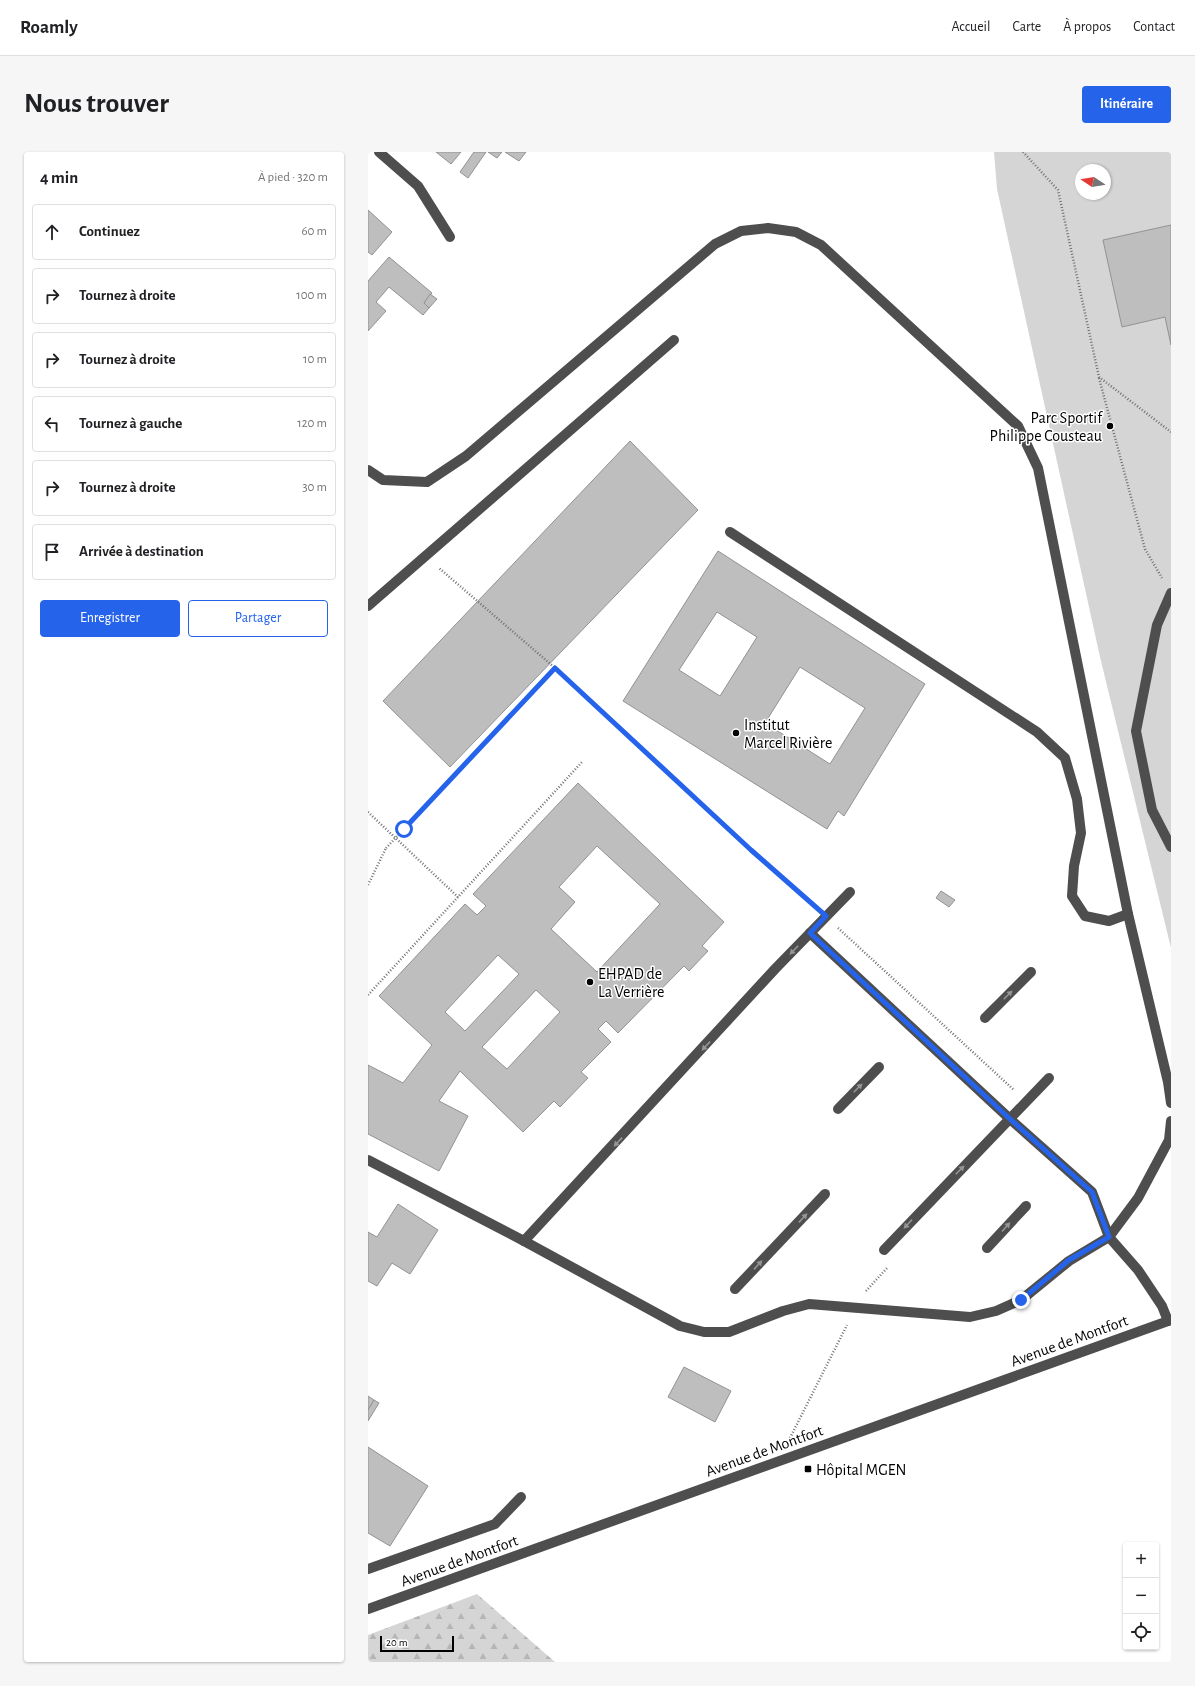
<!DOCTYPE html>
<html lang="fr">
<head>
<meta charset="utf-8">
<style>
	body { margin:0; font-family:"Alegreya Sans",sans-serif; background:#f6f6f6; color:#202124 }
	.controls { position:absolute; right:12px; bottom:12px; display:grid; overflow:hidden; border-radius:4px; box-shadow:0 1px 3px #0004 }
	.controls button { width:36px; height:36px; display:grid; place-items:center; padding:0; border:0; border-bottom:1px solid #e0e0e0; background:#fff; color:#202124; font:20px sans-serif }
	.compass { position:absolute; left:707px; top:12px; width:36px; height:36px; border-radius:50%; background:#fff; box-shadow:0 1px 3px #0004; rotate:282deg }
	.scale { position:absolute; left:12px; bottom:10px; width:74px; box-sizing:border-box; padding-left:4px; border:2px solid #000; border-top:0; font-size:11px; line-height:14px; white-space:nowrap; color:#000; -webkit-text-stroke:3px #fff; paint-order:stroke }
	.stop { position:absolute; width:12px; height:12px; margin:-9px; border:3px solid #2563eb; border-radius:50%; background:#fff }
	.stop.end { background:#2563eb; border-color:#fff; box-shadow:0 1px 4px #0008 }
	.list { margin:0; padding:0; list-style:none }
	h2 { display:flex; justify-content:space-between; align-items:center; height:52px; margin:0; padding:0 16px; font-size:17px }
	h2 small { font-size:13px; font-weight:400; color:#757577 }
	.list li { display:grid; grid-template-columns:26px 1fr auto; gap:12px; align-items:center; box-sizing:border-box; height:56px; margin:0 8px 8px; padding:0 8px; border:1px solid #e0e0e0; border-radius:4px }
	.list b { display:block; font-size:15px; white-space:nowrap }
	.list em { font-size:13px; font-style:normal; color:#757577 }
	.actions { display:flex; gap:8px; padding:12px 16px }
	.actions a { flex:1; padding:9px 0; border:1px solid #2563eb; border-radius:4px; text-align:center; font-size:14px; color:#2563eb }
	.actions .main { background:#2563eb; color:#fff }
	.icon { flex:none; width:22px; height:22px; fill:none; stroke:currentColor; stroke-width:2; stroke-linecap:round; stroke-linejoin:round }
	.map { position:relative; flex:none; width:803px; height:1510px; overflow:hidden; border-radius:4px }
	header { display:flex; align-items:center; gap:24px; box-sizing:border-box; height:56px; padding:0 20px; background:#fff; border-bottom:1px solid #e0e0e0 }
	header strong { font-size:19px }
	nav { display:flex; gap:22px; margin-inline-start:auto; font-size:14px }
	.intro { display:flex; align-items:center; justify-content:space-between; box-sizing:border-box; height:96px; padding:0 24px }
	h1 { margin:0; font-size:28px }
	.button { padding:10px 18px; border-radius:4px; background:#2563eb; color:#fff; font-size:14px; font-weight:700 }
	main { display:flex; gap:24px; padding:0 24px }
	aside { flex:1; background:#fff; border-radius:4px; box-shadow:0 1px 3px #0004 }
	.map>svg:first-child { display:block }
	.forest { fill:url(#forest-firs) }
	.garden { fill:#d5d5d5; fill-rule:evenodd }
	.building { fill:#bebebe; stroke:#929292; fill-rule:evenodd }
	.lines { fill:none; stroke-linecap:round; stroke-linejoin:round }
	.path { stroke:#707070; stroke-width:2.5; stroke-dasharray:1 2; stroke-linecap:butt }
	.minor { stroke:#4e4e4e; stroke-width:10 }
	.path-bridge { stroke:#707070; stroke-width:2.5; stroke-dasharray:1 2; stroke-linecap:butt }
	.oneway { fill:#959595 }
	.route { stroke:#2563eb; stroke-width:5 }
	.poi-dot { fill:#000; stroke:#fff; stroke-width:1.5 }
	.labels { text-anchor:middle; stroke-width:3; stroke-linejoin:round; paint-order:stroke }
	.poi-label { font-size:16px; fill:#000; stroke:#fff; text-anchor:start }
	.street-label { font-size:16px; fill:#000; stroke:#fff }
</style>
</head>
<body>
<header>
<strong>Roamly</strong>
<nav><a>Accueil</a><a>Carte</a><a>À propos</a><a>Contact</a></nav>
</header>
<div class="intro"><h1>Nous trouver</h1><a class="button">Itinéraire</a></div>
<main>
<aside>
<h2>4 min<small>À pied · 320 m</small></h2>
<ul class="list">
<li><svg class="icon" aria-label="ahead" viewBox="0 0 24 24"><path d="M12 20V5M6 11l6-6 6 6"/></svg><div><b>Continuez</b></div><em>60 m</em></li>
<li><svg class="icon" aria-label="right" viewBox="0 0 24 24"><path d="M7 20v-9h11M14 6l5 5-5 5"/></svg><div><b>Tournez à droite</b></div><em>100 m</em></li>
<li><svg class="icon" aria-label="right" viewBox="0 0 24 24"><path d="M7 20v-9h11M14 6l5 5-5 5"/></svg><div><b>Tournez à droite</b></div><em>10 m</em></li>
<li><svg class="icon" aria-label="left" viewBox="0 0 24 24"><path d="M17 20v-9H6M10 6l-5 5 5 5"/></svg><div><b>Tournez à gauche</b></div><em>120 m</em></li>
<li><svg class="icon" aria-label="right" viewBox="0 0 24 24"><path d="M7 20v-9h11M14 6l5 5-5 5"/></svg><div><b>Tournez à droite</b></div><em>30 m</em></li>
<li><svg class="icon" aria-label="arrive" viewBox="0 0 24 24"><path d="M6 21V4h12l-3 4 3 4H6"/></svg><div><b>Arrivée à destination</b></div></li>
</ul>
<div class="actions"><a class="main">Enregistrer</a><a>Partager</a></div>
</aside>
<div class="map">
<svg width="803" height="1510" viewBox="0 0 803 1510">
	<defs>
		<pattern id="forest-firs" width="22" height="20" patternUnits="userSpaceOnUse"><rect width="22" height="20" fill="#d5d5d5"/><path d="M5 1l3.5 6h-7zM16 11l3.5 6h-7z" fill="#b5b5b5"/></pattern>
	</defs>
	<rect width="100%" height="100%" fill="#fff"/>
	<path class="forest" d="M109,1442L187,1510H0V1483Z"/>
	<path class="garden" d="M626,0H803V796L732,505L629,37ZM713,18H737V42H713Z"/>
	<g class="building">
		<path d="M68,0H93L83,12Z"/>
		<path d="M106,0H118L100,26L92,20Z"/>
		<path d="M120,0H134L129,6Z"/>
		<path d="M137,0H158L151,9Z"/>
		<path d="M0,58L24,80L4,103L0,100Z"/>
		<path d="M803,73V193L797,165L754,175L735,88Z"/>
		<path d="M21,105L64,141L56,151L61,156L55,163L21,135L8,150L18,159L0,179V129Z"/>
		<path d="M62,142L69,147L61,156L56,151Z"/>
		<path d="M262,289L330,358L82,615L15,549Z"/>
		<path d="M350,399L557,532L476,664L470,659L459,677L255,549ZM349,460L389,485L352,544L311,518ZM432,515L497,556L462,612L397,571Z"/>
		<path d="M210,631L356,770L334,794L340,799L321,819L316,814L250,881L238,869L230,877L243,890L213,920L220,926L192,955L186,949L155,980L92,919L71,949L100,964L71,1019L0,982V913L35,931L64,893L11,844L97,752L109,763L118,754L105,742ZM229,694L292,752L229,820L183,777L207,750L191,735ZM130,803L151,822L97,879L77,860ZM168,838L192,860L139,917L114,895Z"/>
		<path d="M573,739L587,748L581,755L568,746Z"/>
		<path d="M30,1052L70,1078L42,1122L24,1111L9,1134L0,1129V1080L9,1085Z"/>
		<path d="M316,1215L363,1239L347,1270L300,1245Z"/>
		<path d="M0,1244L6,1248L0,1258Z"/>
		<path d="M6,1248L11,1251L0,1269V1258Z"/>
		<path d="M0,1295L60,1334L22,1394L0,1381Z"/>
	</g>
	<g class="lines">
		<g class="path">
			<path d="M655,0L690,38L731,225L803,280"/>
			<path d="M731,226L777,397L794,426"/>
			<path d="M187,516L383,698L446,754"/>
			<path d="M0,660L90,745"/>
			<path d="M36,677L187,516L71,416"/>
			<path d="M0,733L18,696"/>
			<path d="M470,776L646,938"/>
			<path d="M0,843L214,610"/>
			<path d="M498,1139L519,1116"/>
			<path d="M422,1286L479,1173"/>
		</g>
		<g class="minor">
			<path d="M11,0L50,34L82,85"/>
			<path d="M0,318L15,328L59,330L98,304L347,92L373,79L400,76L428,80L453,93L650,274L670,316L760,762L800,930L803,951"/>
			<path d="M362,380L669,580L697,606L709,647L713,681L706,714L704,744L717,764L741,769L760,762"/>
			<path d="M803,441L789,473L768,579L784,658L803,695"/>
			<path d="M0,454L306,188"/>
			<path d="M442,781L642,967L724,1040L741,1085L770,1118L794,1154L800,1169"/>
			<path d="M617,866L663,820"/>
			<path d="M470,957L511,915"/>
			<path d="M0,1008L156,1089L312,1174L336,1180H361L415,1159L441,1152L602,1165L628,1159L653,1148L701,1109L741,1085L770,1046L801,988L803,969"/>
			<path d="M156,1089L407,817L482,740"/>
			<path d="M619,1096L658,1054"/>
			<path d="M516,1098L681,926"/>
			<path d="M367,1137L457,1042"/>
			<path d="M0,1417L127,1372L153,1345"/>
			<path d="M0,1457L803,1168"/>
		</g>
		<path class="path-bridge" d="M18,696L36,677"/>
	</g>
	<defs><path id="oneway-solid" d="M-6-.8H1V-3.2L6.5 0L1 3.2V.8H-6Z"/></defs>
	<g class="oneway">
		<use href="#oneway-solid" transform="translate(426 798) rotate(134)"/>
		<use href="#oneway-solid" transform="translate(640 843) rotate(-45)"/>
		<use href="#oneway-solid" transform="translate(338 894) rotate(133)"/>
		<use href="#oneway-solid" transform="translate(490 936) rotate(-45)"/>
		<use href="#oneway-solid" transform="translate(250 990) rotate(133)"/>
		<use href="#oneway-solid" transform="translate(592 1018) rotate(-45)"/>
		<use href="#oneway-solid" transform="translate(435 1066) rotate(-47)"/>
		<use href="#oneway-solid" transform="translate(540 1072) rotate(133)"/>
		<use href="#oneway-solid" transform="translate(638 1075) rotate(-48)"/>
		<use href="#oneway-solid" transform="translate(390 1113) rotate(-47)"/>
	</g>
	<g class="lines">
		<path class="route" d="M36,677L187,516L383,698L458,764L442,781L642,967L724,1040L741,1085L701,1108L653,1148"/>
	</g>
	<g class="poi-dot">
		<circle cx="742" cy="274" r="4"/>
		<circle cx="368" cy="581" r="4"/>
		<circle cx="222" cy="830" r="4"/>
		<rect x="436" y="1313" width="8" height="8" rx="2"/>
	</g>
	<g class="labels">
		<g class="poi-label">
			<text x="734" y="271" text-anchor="end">Parc Sportif<tspan x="734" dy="18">Philippe Cousteau</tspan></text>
			<text x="376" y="578">Institut<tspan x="376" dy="18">Marcel Rivière</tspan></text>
			<text x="230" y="827">EHPAD de<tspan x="230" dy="18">La Verrière</tspan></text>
			<text x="448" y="1323">Hôpital MGEN</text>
		</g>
		<g class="street-label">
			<text transform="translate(701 1188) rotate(-20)" y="6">Avenue de Montfort</text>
			<text transform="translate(396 1298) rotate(-20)" y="6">Avenue de Montfort</text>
			<text transform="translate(91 1408) rotate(-20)" y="6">Avenue de Montfort</text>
		</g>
	</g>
</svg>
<div class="controls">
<button>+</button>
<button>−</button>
<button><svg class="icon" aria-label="locate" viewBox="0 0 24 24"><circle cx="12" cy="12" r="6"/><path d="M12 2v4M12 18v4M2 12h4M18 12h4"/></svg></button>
</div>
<svg class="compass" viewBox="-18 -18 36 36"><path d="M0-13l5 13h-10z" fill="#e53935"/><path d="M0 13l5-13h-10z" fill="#757577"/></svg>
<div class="scale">20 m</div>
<div class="stop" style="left:36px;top:677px"></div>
<div class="stop end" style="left:653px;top:1148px"></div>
</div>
</main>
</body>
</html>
